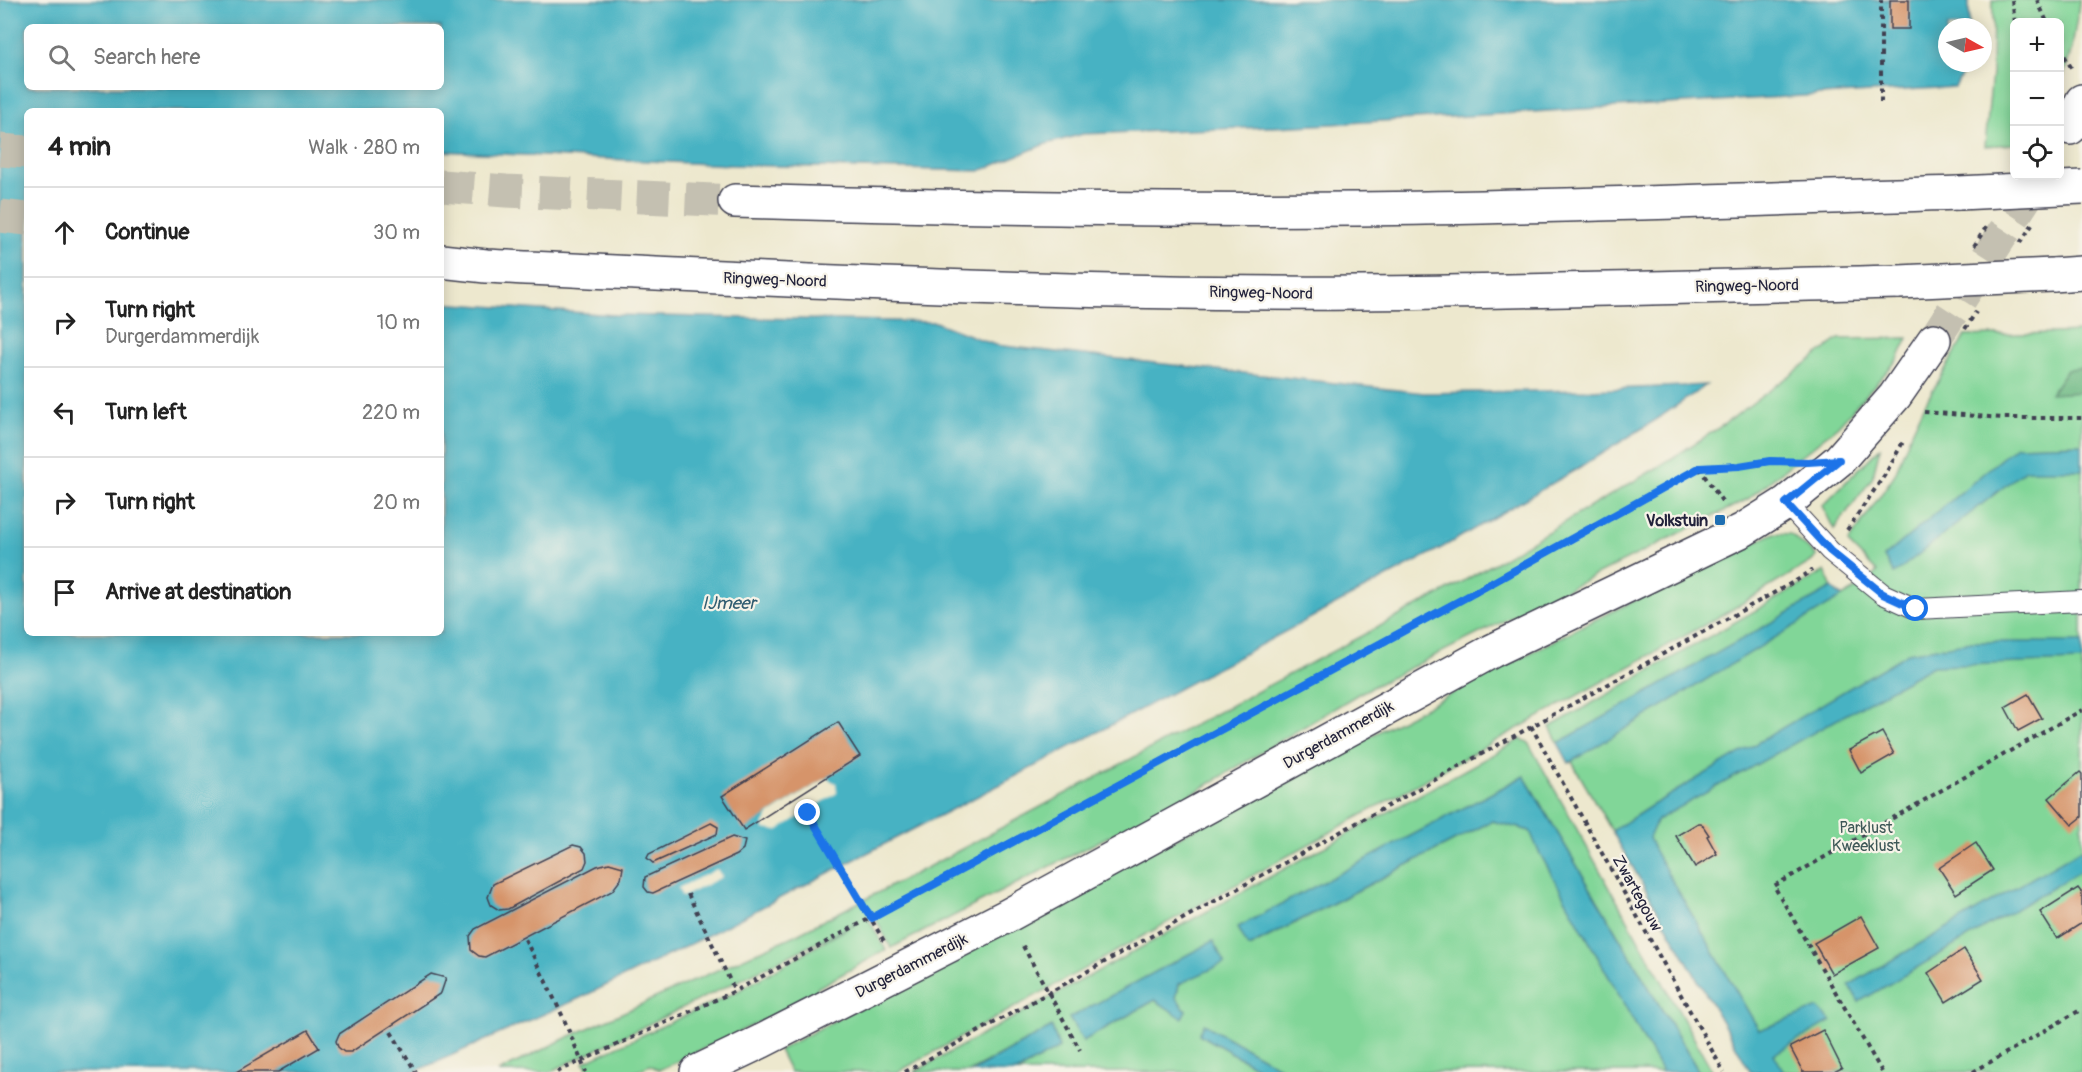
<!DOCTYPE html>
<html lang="en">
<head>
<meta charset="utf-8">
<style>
	body { margin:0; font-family:Pangolin,sans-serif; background:#f2f2f2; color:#222 }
	.controls { position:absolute; right:18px; top:18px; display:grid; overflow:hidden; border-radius:9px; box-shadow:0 3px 15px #0003 }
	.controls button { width:54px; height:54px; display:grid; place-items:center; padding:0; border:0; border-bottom:2px solid #e0e0e0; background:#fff; color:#222; font:30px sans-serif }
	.compass { position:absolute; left:1938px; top:18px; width:54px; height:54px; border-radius:50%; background:#fff; box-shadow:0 3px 15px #0003; rotate:98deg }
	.stop { position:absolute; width:18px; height:18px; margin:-14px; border:4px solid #1a73e8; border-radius:50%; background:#fff }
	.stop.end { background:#1a73e8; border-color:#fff; box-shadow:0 2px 6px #0008 }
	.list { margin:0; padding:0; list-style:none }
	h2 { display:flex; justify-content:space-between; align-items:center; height:78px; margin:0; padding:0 24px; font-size:26px }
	h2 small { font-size:20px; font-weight:400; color:#767676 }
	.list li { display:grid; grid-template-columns:39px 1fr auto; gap:18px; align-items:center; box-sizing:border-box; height:90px; padding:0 24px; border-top:2px solid #e0e0e0 }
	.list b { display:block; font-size:22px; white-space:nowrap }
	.list p { margin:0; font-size:20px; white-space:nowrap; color:#767676 }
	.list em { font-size:20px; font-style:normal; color:#767676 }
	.icon { flex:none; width:33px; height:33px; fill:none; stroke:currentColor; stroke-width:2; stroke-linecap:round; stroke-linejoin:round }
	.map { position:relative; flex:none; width:2082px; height:1072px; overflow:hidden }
	.search { position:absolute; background:#fff; box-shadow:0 3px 15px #0003; left:24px; top:24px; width:420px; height:66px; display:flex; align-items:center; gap:15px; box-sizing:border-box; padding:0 21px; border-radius:9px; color:#767676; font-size:22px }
	.panel { position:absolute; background:#fff; box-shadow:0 3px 15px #0003; left:24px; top:108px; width:420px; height:528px; border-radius:9px }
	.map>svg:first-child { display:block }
	.green { fill:#81d698; stroke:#527c6a; stroke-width:1.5; fill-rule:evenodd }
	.forest { fill:#68b780; stroke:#456c5e; stroke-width:1.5 }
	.water { fill:#46b2c3; stroke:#346a7f; stroke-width:1.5; fill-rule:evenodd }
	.pier { fill:#ede8ce }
	.building { fill:#d6946a }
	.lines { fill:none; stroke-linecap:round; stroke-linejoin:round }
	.street-tunnel { stroke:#c4c0b1; stroke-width:33; stroke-dasharray:33 16; stroke-linecap:butt }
	.highway-tunnel { stroke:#c4c0b1; stroke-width:33; stroke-dasharray:33 16; stroke-linecap:butt }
	.lane-casing { stroke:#404051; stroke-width:22 }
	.street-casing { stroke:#404051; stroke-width:36 }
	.highway-casing { stroke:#404051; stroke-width:36 }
	.path { stroke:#404051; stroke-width:4; stroke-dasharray:4.5 4.5; stroke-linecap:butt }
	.lane { stroke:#fff; stroke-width:20 }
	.street { stroke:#fff; stroke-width:33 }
	.highway { stroke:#fff; stroke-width:33 }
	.highway-bridge-casing { stroke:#404051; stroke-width:36; stroke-linecap:butt }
	.highway-bridge { stroke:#fff; stroke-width:33 }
	.route { stroke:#1a73e8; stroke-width:8 }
	.poi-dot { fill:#1f6fb2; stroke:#f7f3e8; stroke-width:2 }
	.labels { text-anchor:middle; stroke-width:4.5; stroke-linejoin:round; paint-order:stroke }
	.street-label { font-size:16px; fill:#22223b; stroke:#f7f3e8 }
	.poi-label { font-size:16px; font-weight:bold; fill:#22223b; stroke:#f7f3e8; text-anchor:end }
	.park-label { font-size:16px; fill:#3e5857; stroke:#f7f3e8 }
	.water-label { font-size:18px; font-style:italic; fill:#305c71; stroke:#f7f3e8 }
</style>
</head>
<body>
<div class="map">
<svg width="2082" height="1072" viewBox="0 0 2082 1072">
	<rect width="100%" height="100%" fill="#f7f3e8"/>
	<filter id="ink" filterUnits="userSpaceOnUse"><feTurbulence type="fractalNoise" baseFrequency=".0167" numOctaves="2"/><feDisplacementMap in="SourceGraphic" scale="12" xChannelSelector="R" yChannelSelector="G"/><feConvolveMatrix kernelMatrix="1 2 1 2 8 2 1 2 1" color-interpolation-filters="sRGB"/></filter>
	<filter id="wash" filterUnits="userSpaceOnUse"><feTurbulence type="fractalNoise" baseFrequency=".008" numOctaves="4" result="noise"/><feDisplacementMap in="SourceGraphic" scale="24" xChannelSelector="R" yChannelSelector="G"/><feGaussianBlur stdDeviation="1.35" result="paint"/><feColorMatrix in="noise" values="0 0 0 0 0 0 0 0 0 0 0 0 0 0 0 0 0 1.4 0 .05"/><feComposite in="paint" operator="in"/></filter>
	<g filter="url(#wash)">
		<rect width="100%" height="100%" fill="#ede8ce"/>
		<g class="green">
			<path d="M1993,0H2079V4L2072,48L2060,87V22H2014V144L1985,146L1992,73Z"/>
			<path d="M2082,332V444L2016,446L2003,461L2082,463V1072H1751L1572,762L1569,763L1550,727L1825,571L1832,588L1842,597L1863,585L1877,572L1848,543L1895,474L1909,438L1926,402L1965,336Z"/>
			<path d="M1908,338L1898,359L1838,426L1748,499L1360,693L1199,790L891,948L873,914L868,918L886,950L817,988L816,995L659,1070L650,1065L635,1072H589L584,1062L736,992L855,924L550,1072H498L564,1039L795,935L928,867L1457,585L1660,466L1723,425L1839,339Z"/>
			<path d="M1880,448L1872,479L1834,529L1822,506Z"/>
			<path d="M1774,533L1790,534L1817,556L1811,562L1726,613L898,1072H790L779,1050L1284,781L1578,628Z"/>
			<path d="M1521,739L1528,742L1713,1072H1699L1524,776L1238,928L1249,947L1492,821L1531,831L1538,850L1662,1072H1288L1205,1025L1199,1034L1265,1072H1016L1059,1048L1052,1027L969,1072H914ZM1213,942L1179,984L1176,998L1186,1010L1182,1017L1155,1000L1083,1041L1070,1018Z"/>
		</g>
		<path class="forest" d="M2082,368V392L2050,394L2067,369Z"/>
		<g class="water">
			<path d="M0,0H1969V27H1947V63H1965L1964,71L1955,87L1297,126L1083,134L1043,145L980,171L731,165L441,151V111H27V633H441V303L615,315L935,322L995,345L1424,393L1589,390L1706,385L1654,421L1577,469L1443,547L1005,782L673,953L580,998L414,1072H0ZM27,27H441V87H27Z"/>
			<path d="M2082,444V470H2025L1894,574L1884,557L2016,446Z"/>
			<path d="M1832,588L1842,597L1569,763L1558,743Z"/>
			<path d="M1971,642H2082V661L1933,666L1657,820L1649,838L1656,853L1759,1030L1818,1008L1831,1021L1774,1054L1784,1072H1751L1612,831L1651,806L1908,653Z"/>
			<path d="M1524,776L1684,1047L1699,1072H1662L1538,850L1530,831L1492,821L1248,947L1238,927Z"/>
			<path d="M2082,849V870L1859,1002L1849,985Z"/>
			<path d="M1213,941L1225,963L1179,984L1176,998L1186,1010L1182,1018L1155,1000L1083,1041L1069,1018Z"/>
			<path d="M1204,1024L1288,1072H1265L1199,1034Z"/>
			<path d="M1052,1027L1059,1048L1016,1072H971Z"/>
		</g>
		<g class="pier">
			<path d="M826,778L836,783L837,793L777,831L764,829V823L770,814Z"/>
			<path d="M717,869L722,877L682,897L678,888Z"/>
		</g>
		<g id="blocks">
			<g class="building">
				<rect x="1890" y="0" width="19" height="29"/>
				<path d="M2028,694L2042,718L2018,731L2005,707Z"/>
				<path d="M838,722L860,756L744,830L722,796Z"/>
				<path d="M1882,732L1894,754L1861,773L1849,750Z"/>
				<path d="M2080,772L2082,774V817L2072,825L2049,798Z"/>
				<path d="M711,823L718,827L717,834L653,863L647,858L649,854Z"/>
				<path d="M1698,823H1701L1709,835L1707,836L1717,854L1695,867L1676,836Z"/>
				<path d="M732,837L745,841L743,849L736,855L653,893L648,892L644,887L645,877Z"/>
				<path d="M1976,843L1993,870L1956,894L1939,868Z"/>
				<path d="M573,845L581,847L586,853L587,861L584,868L508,909L499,910L491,905L488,897L493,884Z"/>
				<path d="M609,863L623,867L621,879L612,891L485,957L479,956L471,950L470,936L475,929L597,866Z"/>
				<path d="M2078,888L2082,893V923L2057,939L2040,912Z"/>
				<path d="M1861,916L1879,948L1832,974L1814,943Z"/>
				<path d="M1964,949L1983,979L1946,1002L1928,973Z"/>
				<path d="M431,974L446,978L441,993L351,1052H344L338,1047L336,1041L339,1034Z"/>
				<path d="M308,1030L319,1048L278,1072H236Z"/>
				<path d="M1823,1030L1842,1068L1834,1072H1803L1790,1047Z"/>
			</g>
		</g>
	</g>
	<g filter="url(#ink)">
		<use href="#blocks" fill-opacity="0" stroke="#404051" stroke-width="1.5"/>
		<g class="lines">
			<path class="street-tunnel" d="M1934,340L2040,176"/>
			<g class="highway-tunnel">
				<path d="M0,150L27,152"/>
				<path d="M441,186L506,191L735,201"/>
				<path d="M0,216L27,219"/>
			</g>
			<g class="lane-casing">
				<path id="lane" d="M1786,503L1830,551L1883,594L1916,609L2082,601"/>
			</g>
			<g class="street-casing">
				<g id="street">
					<path d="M2070,128L2082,101"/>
					<path d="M697,1072L762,1041L1007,916L1492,651L1743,530L1786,503L1839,460L1895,396L1934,340"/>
				</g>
			</g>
			<g class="highway-casing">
				<g id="highway">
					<path d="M735,201C942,207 1150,211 1357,209C1557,207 1758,199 1959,193"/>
					<path d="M441,261L486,266C777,280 1068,295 1359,293C1539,292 1719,286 1899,282"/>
					<path d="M2053,275L2082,273"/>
				</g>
			</g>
			<g class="path">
				<path d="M2012,0L2015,22"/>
				<path d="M2037,0L2047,22"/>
				<path d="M2060,48L2072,69"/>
				<path d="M1881,102V0"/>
				<path d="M2020,243L2034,222"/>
				<path d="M1974,246L1988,224"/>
				<path d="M1965,329L1976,312"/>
				<path d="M1924,412L2002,418H2082"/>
				<path d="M1699,468L1724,504"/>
				<path d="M1847,530L1886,473L1904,440"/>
				<path d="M1531,726L1724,1072"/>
				<path d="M808,813L884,941"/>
				<path d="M688,894L735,991"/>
				<path d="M525,939L563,1017L586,1072"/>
				<path d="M1023,946L1080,1050"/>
				<path d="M391,1032L416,1072"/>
				<path d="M557,1072L735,991L1472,594L1699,468L1739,466L1770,461H1782"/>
				<path d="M905,1072L1799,579L1812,570"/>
				<path d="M1882,1072L1774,886L2082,710"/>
				<path d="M1973,1072L2082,1009"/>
			</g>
			<use href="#lane" class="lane"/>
			<use href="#street" class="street"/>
			<use href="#highway" class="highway"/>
			<g class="highway-bridge-casing">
				<g id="highway-bridge">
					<path d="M1959,193L2082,187"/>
					<path d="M1899,282L2053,275"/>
				</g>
			</g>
			<use href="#highway-bridge" class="highway-bridge"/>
		</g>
	</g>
	<g class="lines" filter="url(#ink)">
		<path class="route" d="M808,813L864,907L872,918L1472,594L1699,468L1739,466L1770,461L1808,462L1839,460L1786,503L1830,551L1883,594L1916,609"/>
	</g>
	<rect class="poi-dot" x="1714" y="514" width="12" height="12" rx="3"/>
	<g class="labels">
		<g class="street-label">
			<text transform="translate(775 279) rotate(2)" y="6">Ringweg-Noord</text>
			<text transform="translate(1747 285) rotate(-1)" y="6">Ringweg-Noord</text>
			<text transform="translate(1261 292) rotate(1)" y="6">Ringweg-Noord</text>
			<text transform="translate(1338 734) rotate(-29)" y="6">Durgerdammerdijk</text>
			<text transform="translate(1638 893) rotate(61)" y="6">Zwartegouw</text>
			<text transform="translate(911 965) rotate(-27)" y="6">Durgerdammerdijk</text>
		</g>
		<g class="poi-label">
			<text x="1708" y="526">Volkstuin</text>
		</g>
		<g class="park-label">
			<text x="1866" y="833">Parklust<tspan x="1866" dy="18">Kweeklust</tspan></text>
		</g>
		<g class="water-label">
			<text x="729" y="609">IJmeer</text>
		</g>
	</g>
</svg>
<div class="controls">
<button>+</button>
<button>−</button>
<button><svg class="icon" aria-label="locate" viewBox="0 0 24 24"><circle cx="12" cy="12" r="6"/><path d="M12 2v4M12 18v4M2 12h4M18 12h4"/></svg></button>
</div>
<svg class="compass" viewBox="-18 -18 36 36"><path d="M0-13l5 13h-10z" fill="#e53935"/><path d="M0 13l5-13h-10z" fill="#767676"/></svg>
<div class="stop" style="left:1916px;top:609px"></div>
<div class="stop end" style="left:808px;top:813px"></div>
<div class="search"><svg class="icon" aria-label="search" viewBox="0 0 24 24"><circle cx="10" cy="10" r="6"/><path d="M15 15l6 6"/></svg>Search here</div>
<section class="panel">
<h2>4 min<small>Walk · 280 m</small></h2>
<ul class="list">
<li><svg class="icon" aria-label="ahead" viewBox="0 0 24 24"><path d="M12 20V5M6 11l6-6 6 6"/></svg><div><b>Continue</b></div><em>30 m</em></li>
<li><svg class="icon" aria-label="right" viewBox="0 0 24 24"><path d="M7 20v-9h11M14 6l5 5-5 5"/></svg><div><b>Turn right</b><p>Durgerdammerdijk</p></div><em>10 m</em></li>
<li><svg class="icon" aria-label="left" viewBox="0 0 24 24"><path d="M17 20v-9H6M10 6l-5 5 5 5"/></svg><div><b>Turn left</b></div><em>220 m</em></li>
<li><svg class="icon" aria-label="right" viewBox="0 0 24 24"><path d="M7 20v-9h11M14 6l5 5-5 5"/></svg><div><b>Turn right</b></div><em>20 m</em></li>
<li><svg class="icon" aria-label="arrive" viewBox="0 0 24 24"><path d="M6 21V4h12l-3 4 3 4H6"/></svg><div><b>Arrive at destination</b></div></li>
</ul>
</section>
</div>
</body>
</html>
